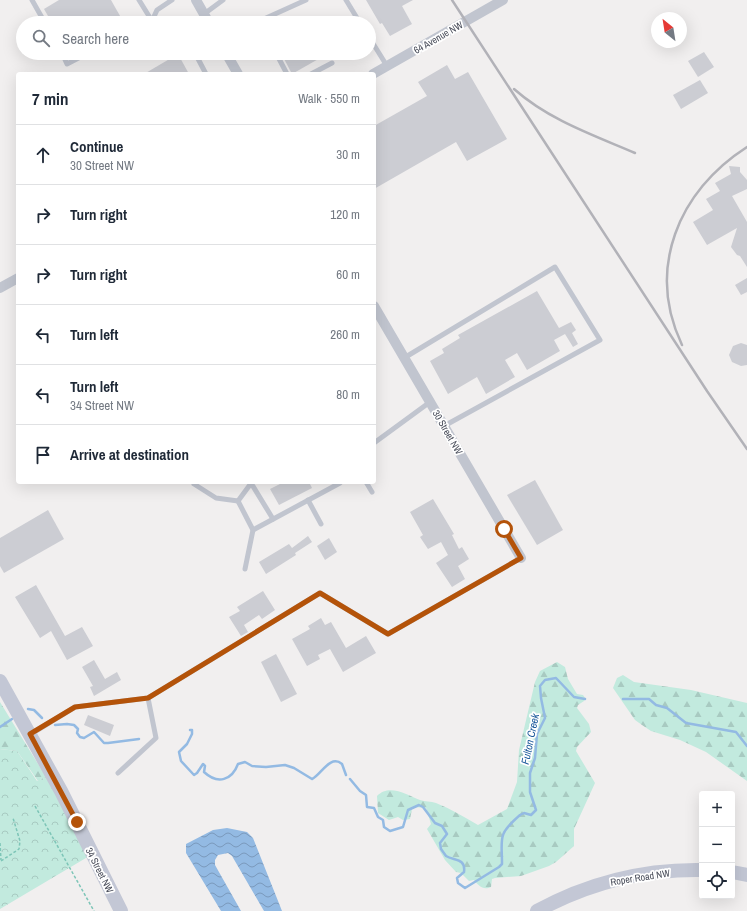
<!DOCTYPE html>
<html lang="en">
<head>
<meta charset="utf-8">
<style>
	body { margin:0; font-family:"Archivo Narrow",sans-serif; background:#f6f6f7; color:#1f2937 }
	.controls { position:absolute; right:12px; bottom:12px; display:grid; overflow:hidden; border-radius:4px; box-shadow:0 4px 16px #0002 }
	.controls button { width:36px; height:36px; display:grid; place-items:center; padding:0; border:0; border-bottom:1px solid #e0e1e3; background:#fff; color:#1f2937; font:20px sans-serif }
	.compass { position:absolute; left:651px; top:12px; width:36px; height:36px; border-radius:50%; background:#fff; box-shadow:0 4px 16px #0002; rotate:330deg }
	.stop { position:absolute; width:12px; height:12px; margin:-9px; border:3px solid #b45309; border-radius:50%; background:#fff }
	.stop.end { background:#b45309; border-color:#fff; box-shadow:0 1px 4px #0008 }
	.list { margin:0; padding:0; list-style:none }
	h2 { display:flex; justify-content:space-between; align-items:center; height:52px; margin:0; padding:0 16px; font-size:17px }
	h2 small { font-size:13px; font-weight:400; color:#747a83 }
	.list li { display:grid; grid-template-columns:26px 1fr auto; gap:12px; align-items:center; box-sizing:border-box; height:60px; padding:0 16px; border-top:1px solid #e0e1e3 }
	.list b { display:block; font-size:15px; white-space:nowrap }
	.list p { margin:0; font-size:13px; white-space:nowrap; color:#747a83 }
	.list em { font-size:13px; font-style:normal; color:#747a83 }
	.icon { flex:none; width:22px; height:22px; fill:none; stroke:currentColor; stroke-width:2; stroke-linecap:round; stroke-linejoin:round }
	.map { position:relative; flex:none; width:747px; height:911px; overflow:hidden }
	.search { position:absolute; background:#fff; box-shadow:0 4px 16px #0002; left:16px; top:16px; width:360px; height:44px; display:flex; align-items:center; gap:10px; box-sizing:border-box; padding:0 14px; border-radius:22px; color:#747a83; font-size:15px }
	.panel { position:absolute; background:#fff; box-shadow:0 4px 16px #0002; left:16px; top:72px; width:360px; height:412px; border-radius:4px }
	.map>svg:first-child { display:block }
	.forest { fill:url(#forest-firs) }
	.park { fill:url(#park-crowns) }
	.water { fill:url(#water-waves) }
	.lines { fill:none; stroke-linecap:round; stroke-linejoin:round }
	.stream { stroke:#93bae3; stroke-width:2.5 }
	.building { fill:#cccdd3 }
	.path { stroke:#7dc5b7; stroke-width:1.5; stroke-dasharray:3 2; stroke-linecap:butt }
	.lane { stroke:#c1c5cf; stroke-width:5 }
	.street { stroke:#c1c5cf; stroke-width:10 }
	.secondary { stroke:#c3c7d5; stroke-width:14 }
	.rail { stroke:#b2b2b8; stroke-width:2.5 }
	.route { stroke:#b45309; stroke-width:5 }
	.labels { text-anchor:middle; stroke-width:3.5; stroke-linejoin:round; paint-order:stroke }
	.street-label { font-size:10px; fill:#494d5a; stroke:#fff }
	.water-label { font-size:11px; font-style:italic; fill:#1b599b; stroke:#fff }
</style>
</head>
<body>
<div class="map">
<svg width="747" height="911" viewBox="0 0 747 911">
	<defs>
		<pattern id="forest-firs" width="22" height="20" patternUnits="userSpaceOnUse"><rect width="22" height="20" fill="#c2eade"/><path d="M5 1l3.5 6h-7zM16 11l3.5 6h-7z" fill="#a8cac1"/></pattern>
		<pattern id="park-crowns" width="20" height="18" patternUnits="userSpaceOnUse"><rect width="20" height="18" fill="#c2eade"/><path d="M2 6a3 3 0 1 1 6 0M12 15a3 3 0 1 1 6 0" fill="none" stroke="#a8cac1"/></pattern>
		<pattern id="water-waves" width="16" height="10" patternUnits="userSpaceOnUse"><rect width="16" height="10" fill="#93bae3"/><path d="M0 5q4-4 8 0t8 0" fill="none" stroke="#7a99bb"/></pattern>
	</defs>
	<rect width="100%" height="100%" fill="#f1efef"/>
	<g class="forest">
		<path d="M557,662L565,667L568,679L577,694L583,695L585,698L584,701L578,705L577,708L589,724L591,732L577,747L576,751L595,783L574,829V846L556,862L549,866L521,876L495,878L492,879L491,887C483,891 478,885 474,880L469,881L461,873L456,872L445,860L427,829L431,824L426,808L415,807L412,809L410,819L403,820L398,817L389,820L378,813L377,796C389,783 408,795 420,800C425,802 431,801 436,803C451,809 464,817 478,825L507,809L517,782L519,750L535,682L540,671Z"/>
		<path d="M623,675L634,682L691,690L747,703V781L706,752L680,740L651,731L642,725L635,720L613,688L617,678Z"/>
		<path d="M0,702L46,777L38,781L17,751L0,749Z"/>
	</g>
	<path class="park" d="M0,749L17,751L37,781L46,777L91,855L0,909Z"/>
	<path class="water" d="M227,828L247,832L253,838L282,911H264L232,856L228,853L218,855L215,860V865L241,911H221L186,853V844L213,830Z"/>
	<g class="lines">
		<g class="stream">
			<path d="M623,699H649L656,705L667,708L686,723L736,732L747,746"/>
			<path d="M28,709L34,710L42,718"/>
			<path d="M55,725L67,724L74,725L78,729L77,733L80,737L84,738L94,732L104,743H108L139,739"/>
			<path d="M0,727L12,719"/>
			<path d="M190,730H192V734L187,744L179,752L181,761L194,775L197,773L203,764L205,766L204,772C218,785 232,780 238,764L245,762L252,766L266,767L285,765L294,768L312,779C321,775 330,754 342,764L346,775"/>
			<path d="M350,779L360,791L366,795L367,807L374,808L378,817L383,820L384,827L390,831L403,827L408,810L419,805L423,807L435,823L442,826L447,834L440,843L441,849L446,856C454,861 466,858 464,872L457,878L458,883L465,888L499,867L502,864C502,837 497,835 520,815L524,813L531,815L536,810L530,792V773L535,758L537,734L545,718L541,698L540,686L545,680L556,678L574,697L585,699"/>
		</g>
	</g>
	<g class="building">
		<path d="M59,0H111L124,23H52L44,9Z"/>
		<path d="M366,0H413L402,6L412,24L390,36L382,23L380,24Z"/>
		<path d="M704,52L714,67L698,77L688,61Z"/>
		<path d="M281,53H329L292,74Z"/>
		<path d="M178,54L189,74H144Z"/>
		<path d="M447,65L455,79L468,72L507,139L467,161L456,142L374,189V126L427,96L418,82Z"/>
		<path d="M700,80L708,93L681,109L673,95Z"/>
		<path d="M729,166L740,167V172L747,180V189L732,196L747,222V267L740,256L737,255L731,247L737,228L707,245L693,222L713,210L706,199L720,191L715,183L731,174Z"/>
		<path d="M747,278V292L741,295L735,285Z"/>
		<path d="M537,291L559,328L571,322L576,330L572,333L578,344L573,347L565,334L554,340L560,351L527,370L517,353L505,360L515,377L486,394L477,377L448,394L430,361L444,353L442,349L460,338L458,335Z"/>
		<path d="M741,343L747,345V365L741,366L732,362L729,355L733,346Z"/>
		<path d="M535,480L563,530L537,545L507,495Z"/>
		<path d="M284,482H309L312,488L279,505L270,489Z"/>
		<path d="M433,499L454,534L452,535L459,549L462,547L469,559L458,566L465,579L452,587L436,563L448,555L441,542L428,549L420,537L423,535L410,512Z"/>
		<path d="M48,510L64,539L4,573L0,566V538Z"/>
		<path d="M308,536L312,542L295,553L296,555L266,574L259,562L289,544L292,548Z"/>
		<path d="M329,538L337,552L325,560L317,546Z"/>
		<path d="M36,585L65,636L82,627L93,646L67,660L51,631L40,638L15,597Z"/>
		<path d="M263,591L275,610L262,619L259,615L244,625L248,632L241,636L229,617L240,611L237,607Z"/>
		<path d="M321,618L325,625L331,622L346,648L366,636L376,653L343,672L330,649L318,655L320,659L307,666L292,639L310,629L308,626Z"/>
		<path d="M276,654L297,694L281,702L261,662Z"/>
		<path d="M94,660L105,679L117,672L121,680L94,696L90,687L93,686L82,667Z"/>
		<path d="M88,715L114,725L110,736L84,725Z"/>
	</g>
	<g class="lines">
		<g class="path">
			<path d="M35,806L94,911"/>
			<path d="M0,843L1,860"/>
			<path d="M1,861L19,849L20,841L13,818"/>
		</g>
		<g class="lane">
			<path d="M32,0L45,23"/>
			<path d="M139,0L152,21"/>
			<path d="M346,0L360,23"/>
			<path d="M204,14L223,0"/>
			<path d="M147,23L152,21L157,10L172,0"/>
			<path d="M255,23L306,0"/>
			<path d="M369,37L387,66"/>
			<path d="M62,53L67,64L88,53"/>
			<path d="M195,53L206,74"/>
			<path d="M276,53L287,74"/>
			<path d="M311,74L332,63"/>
			<path d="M404,358L555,267L600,340L444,426"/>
			<path d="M374,443L430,402"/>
			<path d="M366,482L372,492"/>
			<path d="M251,483L273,519"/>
			<path d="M194,484L216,498L238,501L252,482"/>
			<path d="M308,500L321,524"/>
			<path d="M238,501L253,530L245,569"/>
			<path d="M253,530L340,483L339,482"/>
			<path d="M148,698L320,593L388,634L521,558"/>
			<path d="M31,734L75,707L148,698L156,738L118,773"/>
		</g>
		<g class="street">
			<path d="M196,0L209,23"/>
			<path d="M226,53L238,74"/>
			<path d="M373,74L503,0"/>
			<path d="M0,288L18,278"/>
			<path d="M374,306L521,558"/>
		</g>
		<g class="secondary">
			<path d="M0,681L61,791L121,911"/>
			<path d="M732,872L747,875"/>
			<path d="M537,911C588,883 643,869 702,870"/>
		</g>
		<g class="rail">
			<path d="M452,0L707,391L747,449"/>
			<path d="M514,89C549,120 593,135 635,153"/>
			<path d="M682,345C646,269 678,191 747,147"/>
		</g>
	</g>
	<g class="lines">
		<path class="route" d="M77,822L30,734L75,707L148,698L320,593L388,634L521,558L504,529"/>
	</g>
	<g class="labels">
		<g class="street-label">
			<text transform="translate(438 37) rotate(-30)" y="4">64 Avenue NW</text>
			<text transform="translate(448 432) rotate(60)" y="4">30 Street NW</text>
			<text transform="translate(100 870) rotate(63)" y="4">34 Street NW</text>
			<text transform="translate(640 877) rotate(-9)" y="4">Roper Road NW</text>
		</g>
		<g class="water-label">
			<text transform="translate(530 739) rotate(-78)" y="4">Fulton Creek</text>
		</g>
	</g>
</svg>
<div class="controls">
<button>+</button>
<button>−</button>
<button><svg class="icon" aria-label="locate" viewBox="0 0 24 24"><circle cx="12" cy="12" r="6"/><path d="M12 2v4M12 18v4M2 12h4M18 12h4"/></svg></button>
</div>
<svg class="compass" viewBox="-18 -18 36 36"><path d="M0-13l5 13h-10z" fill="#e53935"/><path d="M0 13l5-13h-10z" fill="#747a83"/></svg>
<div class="stop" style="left:504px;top:529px"></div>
<div class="stop end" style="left:77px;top:822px"></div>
<div class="search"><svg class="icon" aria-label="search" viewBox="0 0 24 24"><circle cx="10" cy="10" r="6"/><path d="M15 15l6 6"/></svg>Search here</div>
<section class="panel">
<h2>7 min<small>Walk · 550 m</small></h2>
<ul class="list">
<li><svg class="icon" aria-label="ahead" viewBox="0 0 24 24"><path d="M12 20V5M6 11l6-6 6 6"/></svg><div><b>Continue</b><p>30 Street NW</p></div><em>30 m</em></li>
<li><svg class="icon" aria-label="right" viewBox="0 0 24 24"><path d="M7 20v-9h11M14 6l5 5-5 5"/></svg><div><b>Turn right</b></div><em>120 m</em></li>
<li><svg class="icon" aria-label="right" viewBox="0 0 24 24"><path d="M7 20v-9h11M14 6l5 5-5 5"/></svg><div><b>Turn right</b></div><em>60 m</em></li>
<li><svg class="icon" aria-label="left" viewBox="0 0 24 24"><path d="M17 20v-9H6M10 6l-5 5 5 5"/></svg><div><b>Turn left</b></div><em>260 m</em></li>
<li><svg class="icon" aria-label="left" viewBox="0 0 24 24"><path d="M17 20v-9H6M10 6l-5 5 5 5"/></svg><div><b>Turn left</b><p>34 Street NW</p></div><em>80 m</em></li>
<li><svg class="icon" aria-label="arrive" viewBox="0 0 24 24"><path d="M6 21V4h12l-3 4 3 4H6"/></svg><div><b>Arrive at destination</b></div></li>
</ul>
</section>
</div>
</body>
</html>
